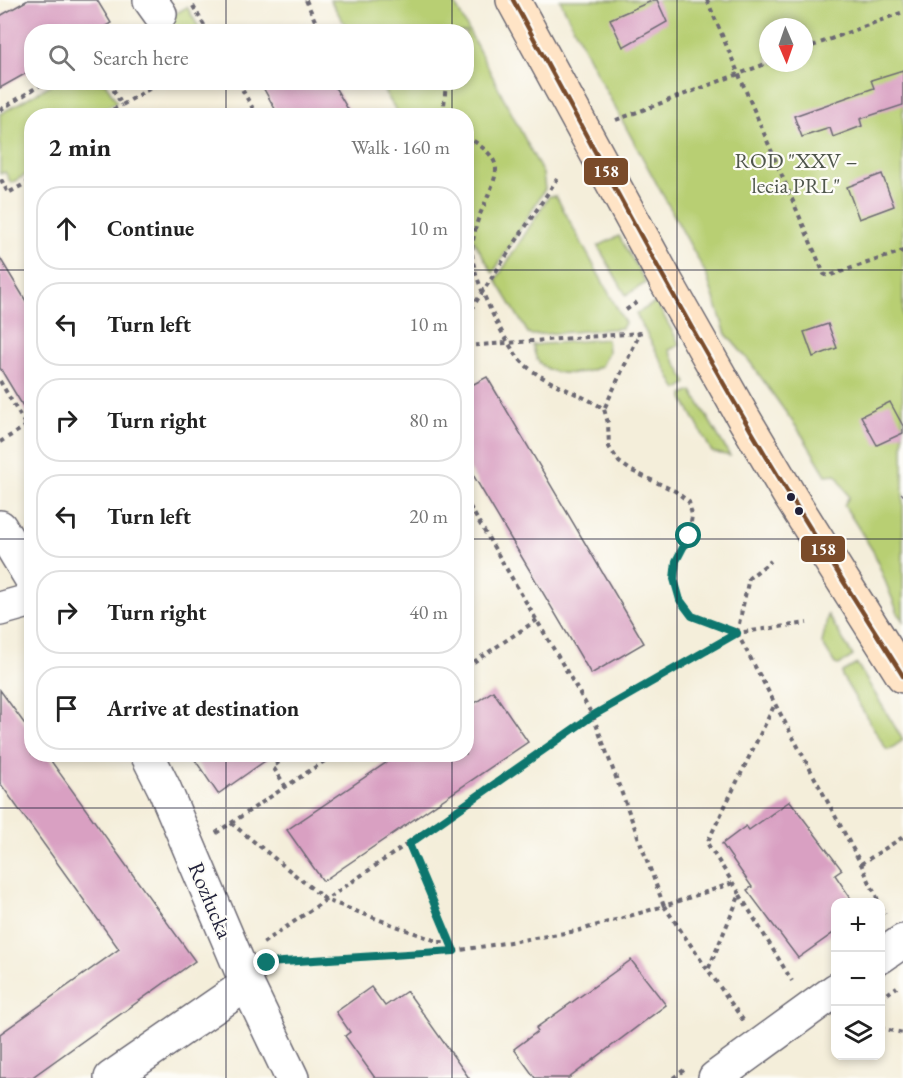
<!DOCTYPE html>
<html lang="en">
<head>
<meta charset="utf-8">
<style>
	body { margin:0; font-family:"EB Garamond",serif; background:#f6f6f6; color:#222 }
	.controls { position:absolute; right:18px; bottom:18px; display:grid; overflow:hidden; border-radius:12px; box-shadow:0 3px 9px #0003 }
	.controls button { width:54px; height:54px; display:grid; place-items:center; padding:0; border:0; border-bottom:2px solid #e0e0e0; background:#fff; color:#222; font:30px sans-serif }
	.compass { position:absolute; left:759px; top:18px; width:54px; height:54px; border-radius:50%; background:#fff; box-shadow:0 3px 9px #0003; rotate:178deg }
	.stop { position:absolute; width:18px; height:18px; margin:-14px; border:4px solid #0f766e; border-radius:50%; background:#fff }
	.stop.end { background:#0f766e; border-color:#fff; box-shadow:0 2px 6px #0008 }
	.list { margin:0; padding:0; list-style:none }
	h2 { display:flex; justify-content:space-between; align-items:center; height:78px; margin:0; padding:0 24px; font-size:26px }
	h2 small { font-size:20px; font-weight:400; color:#767676 }
	.list li { display:grid; grid-template-columns:39px 1fr auto; gap:18px; align-items:center; box-sizing:border-box; height:84px; margin:0 12px 12px; padding:0 12px; border:2px solid #e0e0e0; border-radius:24px }
	.list b { display:block; font-size:22px; white-space:nowrap }
	.list em { font-size:20px; font-style:normal; color:#767676 }
	.icon { flex:none; width:33px; height:33px; fill:none; stroke:currentColor; stroke-width:2; stroke-linecap:round; stroke-linejoin:round }
	.map { position:relative; flex:none; width:903px; height:1078px; overflow:hidden }
	.search { position:absolute; background:#fff; box-shadow:0 3px 9px #0003; left:24px; top:24px; width:450px; height:66px; display:flex; align-items:center; gap:15px; box-sizing:border-box; padding:0 21px; border-radius:24px; color:#767676; font-size:22px }
	.panel { position:absolute; background:#fff; box-shadow:0 3px 9px #0003; left:24px; top:108px; width:450px; height:654px; border-radius:24px }
	.map>svg:first-child { display:block }
	.green { fill:#b8cf73; stroke:#6d7857; stroke-width:1.5; fill-rule:evenodd }
	.building { fill:#d9a0c2 }
	.lines { fill:none; stroke-linecap:round; stroke-linejoin:round }
	.street-casing { stroke:#6c6973; stroke-width:36 }
	.secondary-casing { stroke:#6c6973; stroke-width:36 }
	.path { stroke:#6c6973; stroke-width:4; stroke-dasharray:4.5 4.5; stroke-linecap:butt }
	.street { stroke:#fff; stroke-width:33 }
	.secondary { stroke:#ffe4c6; stroke-width:33 }
	.bus-1-casing { stroke:#fdfcf7; stroke-width:9 }
	.bus-1 { stroke:#7a4b2a; stroke-width:4.5 }
	.route { stroke:#0f766e; stroke-width:8 }
	.grid { fill:none; stroke:#22223b; stroke-width:1.5; stroke-opacity:0.55 }
	.bus-dot { fill:#22223b; stroke:#fdfcf7; stroke-width:2 }
	.labels { text-anchor:middle; stroke-width:4.5; stroke-linejoin:round; paint-order:stroke }
	.park-label { font-size:22px; fill:#4f564c; stroke:#fdfcf7 }
	.street-label { font-size:22px; fill:#22223b; stroke:#fdfcf7 }
	.line-badge { stroke:#fdfcf7; stroke-width:2 }
	.badge-label { font-size:16px; text-anchor:middle; font-weight:bold; fill:#fff }
</style>
</head>
<body>
<div class="map">
<svg width="903" height="1078" viewBox="0 0 903 1078">
	<rect width="100%" height="100%" fill="#fdfcf7"/>
	<filter id="ink" filterUnits="userSpaceOnUse"><feTurbulence type="fractalNoise" baseFrequency=".0167" numOctaves="2"/><feDisplacementMap in="SourceGraphic" scale="12" xChannelSelector="R" yChannelSelector="G"/><feConvolveMatrix kernelMatrix="1 2 1 2 8 2 1 2 1" color-interpolation-filters="sRGB"/></filter>
	<filter id="wash" filterUnits="userSpaceOnUse"><feTurbulence type="fractalNoise" baseFrequency=".008" numOctaves="4" result="noise"/><feDisplacementMap in="SourceGraphic" scale="24" xChannelSelector="R" yChannelSelector="G"/><feGaussianBlur stdDeviation="1.35" result="paint"/><feColorMatrix in="noise" values="0 0 0 0 0 0 0 0 0 0 0 0 0 0 0 0 0 1.4 0 .05"/><feComposite in="paint" operator="in"/></filter>
	<g filter="url(#wash)">
		<rect width="100%" height="100%" fill="#f4eeda"/>
		<g class="green">
			<path d="M330,0H453L543,174L545,189L493,273L467,229L466,116L399,115L379,83L466,82V32L349,31Z"/>
			<path d="M560,0H903V621L898,613L873,551L844,505L849,497L836,474L826,475L802,435L750,362L726,334L706,274L599,78ZM768,27H804V63H768Z"/>
			<path d="M187,7L201,31L143,32Z"/>
			<path d="M54,83H105L117,102L101,110L104,115L32,116L31,172L11,183L5,172L0,174V114Z"/>
			<path d="M549,196H556L625,323L622,328L532,335L528,333L496,280Z"/>
			<path d="M619,236L646,283L626,295L598,246Z"/>
			<path d="M656,302L680,345L669,350L687,383L677,390L636,314Z"/>
			<path d="M607,339L608,352L601,366C585,375 552,378 539,362C535,358 534,351 533,345Z"/>
			<path d="M692,391L730,456L712,452L683,398V395Z"/>
			<path d="M828,615L853,656L839,665L835,664L822,643Z"/>
			<path d="M857,664L903,740L889,750L886,749L842,676V672Z"/>
		</g>
		<g id="blocks">
			<g class="building">
				<path d="M28,0H97L111,23L96,32H32V70L0,88V16Z"/>
				<path d="M654,0H657L667,22L623,47L610,19Z"/>
				<path d="M903,70V105L860,119L862,126L833,137L830,128L802,137L794,116L874,88L871,80Z"/>
				<path d="M260,82H332L352,116H279Z"/>
				<path d="M882,174L894,206L859,219L847,187Z"/>
				<path d="M0,258L32,311V421L0,368Z"/>
				<path d="M828,324L837,348L813,357L804,332Z"/>
				<path d="M487,377L644,643L591,674L466,463V388Z"/>
				<path d="M890,402L903,426V433L877,445L861,416Z"/>
				<path d="M0,690L32,734V754H46L195,961L31,1078H0V1034L119,949L0,783Z"/>
				<path d="M493,691L528,742L323,881L287,830L399,754H466V709Z"/>
				<path d="M191,754H275L218,794Z"/>
				<path d="M790,801L842,870L835,875L854,903H836V931L798,958L747,890L752,887L722,844L746,826L749,830Z"/>
				<path d="M631,960L666,1005L569,1078H535L514,1049L538,1031L536,1028Z"/>
				<path d="M371,987L385,1006L407,991L469,1078H375L345,1036L350,1032L336,1012Z"/>
			</g>
		</g>
	</g>
	<g filter="url(#ink)">
		<use href="#blocks" fill-opacity="0" stroke="#6c6973" stroke-width="1.5"/>
		<g class="lines">
			<g class="street-casing">
				<g id="street">
					<path d="M150,0L160,14"/>
					<path d="M0,527L32,580"/>
					<path d="M0,609L32,600"/>
					<path d="M147,754L164,788L247,984L292,1078"/>
					<path d="M880,957L903,941"/>
					<path d="M111,1078L247,984"/>
					<path d="M715,1078L836,990"/>
				</g>
			</g>
			<g class="secondary-casing">
				<path id="secondary" d="M513,0L667,283L743,417L791,498L903,676"/>
			</g>
			<g class="path">
				<path d="M306,0L316,23L325,32"/>
				<path d="M707,0L824,274L828,276L903,251"/>
				<path d="M193,6L208,32"/>
				<path d="M804,49L903,12"/>
				<path d="M109,82L122,105L161,82"/>
				<path d="M238,82L257,116"/>
				<path d="M446,82L444,106L447,116"/>
				<path d="M0,110L45,82"/>
				<path d="M113,116L110,111L122,105"/>
				<path d="M616,120L768,63"/>
				<path d="M466,136C477,143 496,155 496,169C496,184 480,210 476,226C473,239 470,252 474,266C479,290 507,348 524,364C547,385 579,392 604,409L608,423L609,447L619,462L632,471L675,491L689,502L692,515L689,536L676,561L674,579L680,600L692,617L737,633L807,623"/>
				<path d="M0,182L2,181L8,193L32,180"/>
				<path d="M626,310L640,300"/>
				<path d="M466,317L557,179"/>
				<path d="M466,346L640,333L604,409"/>
				<path d="M0,381L32,436"/>
				<path d="M0,442L26,426"/>
				<path d="M902,495L903,494"/>
				<path d="M737,633L861,864L879,902"/>
				<path d="M466,667L537,620"/>
				<path d="M286,787L273,767L289,754"/>
				<path d="M231,823L326,900L439,942H450"/>
				<path d="M216,833L335,754"/>
				<path d="M409,844L454,951"/>
				<path d="M861,864L903,837"/>
				<path d="M740,895L792,981"/>
				<path d="M880,906L885,914"/>
				<path d="M263,943L593,716L466,500"/>
				<path d="M274,962L443,953L577,931L664,906L593,716L737,633L749,578L771,561"/>
				<path d="M707,969L664,906L733,883"/>
				<path d="M880,999L897,987"/>
				<path d="M743,1020L708,970L740,894L707,843L775,704"/>
				<path d="M880,1028L903,1033"/>
				<path d="M673,1078L684,1070"/>
			</g>
			<use href="#street" class="street"/>
			<use href="#secondary" class="secondary"/>
			<g class="bus-1-casing">
				<path id="bus-1" d="M513,0C589,140 663,280 743,417C794,505 849,590 903,676"/>
			</g>
			<use href="#bus-1" class="bus-1"/>
		</g>
	</g>
	<g class="lines" filter="url(#ink)">
		<path class="route" d="M267,963L454,951L409,844L592,716L737,633L692,616L680,600L674,579L676,561L689,536"/>
	</g>
	<path class="grid" d="M226,0V32M452,0V32M677,0V1078M226,82V116M452,82V116M0,270H32M466,270H903M0,539H32M466,539H903M226,754V1078M452,754V1078M0,808H903"/>
	<g class="bus-dot">
		<circle cx="791" cy="497" r="5"/>
		<circle cx="799" cy="511" r="5"/>
	</g>
	<g class="labels">
		<g class="park-label">
			<text x="796" y="168">ROD "XXV –<tspan x="796" dy="25">lecia PRL"</tspan></text>
		</g>
		<g class="street-label">
			<text transform="translate(211 900) rotate(67)" y="8">Rozłucka</text>
		</g>
	</g>
	<g class="line-badge">
		<rect x="583" y="157" width="46" height="29" rx="6" fill="#7a4b2a"/>
		<rect x="800" y="535" width="46" height="28" rx="6" fill="#7a4b2a"/>
	</g>
	<g class="badge-label">
		<text x="606" y="177">158</text>
		<text x="823" y="555">158</text>
	</g>
</svg>
<div class="controls">
<button>+</button>
<button>−</button>
<button><svg class="icon" aria-label="layers" viewBox="0 0 24 24"><path d="M12 4l9 5-9 5-9-5zM3 14l9 5 9-5"/></svg></button>
</div>
<svg class="compass" viewBox="-18 -18 36 36"><path d="M0-13l5 13h-10z" fill="#e53935"/><path d="M0 13l5-13h-10z" fill="#767676"/></svg>
<div class="stop" style="left:689px;top:536px"></div>
<div class="stop end" style="left:267px;top:963px"></div>
<div class="search"><svg class="icon" aria-label="search" viewBox="0 0 24 24"><circle cx="10" cy="10" r="6"/><path d="M15 15l6 6"/></svg>Search here</div>
<section class="panel">
<h2>2 min<small>Walk · 160 m</small></h2>
<ul class="list">
<li><svg class="icon" aria-label="ahead" viewBox="0 0 24 24"><path d="M12 20V5M6 11l6-6 6 6"/></svg><div><b>Continue</b></div><em>10 m</em></li>
<li><svg class="icon" aria-label="left" viewBox="0 0 24 24"><path d="M17 20v-9H6M10 6l-5 5 5 5"/></svg><div><b>Turn left</b></div><em>10 m</em></li>
<li><svg class="icon" aria-label="right" viewBox="0 0 24 24"><path d="M7 20v-9h11M14 6l5 5-5 5"/></svg><div><b>Turn right</b></div><em>80 m</em></li>
<li><svg class="icon" aria-label="left" viewBox="0 0 24 24"><path d="M17 20v-9H6M10 6l-5 5 5 5"/></svg><div><b>Turn left</b></div><em>20 m</em></li>
<li><svg class="icon" aria-label="right" viewBox="0 0 24 24"><path d="M7 20v-9h11M14 6l5 5-5 5"/></svg><div><b>Turn right</b></div><em>40 m</em></li>
<li><svg class="icon" aria-label="arrive" viewBox="0 0 24 24"><path d="M6 21V4h12l-3 4 3 4H6"/></svg><div><b>Arrive at destination</b></div></li>
</ul>
</section>
</div>
</body>
</html>
